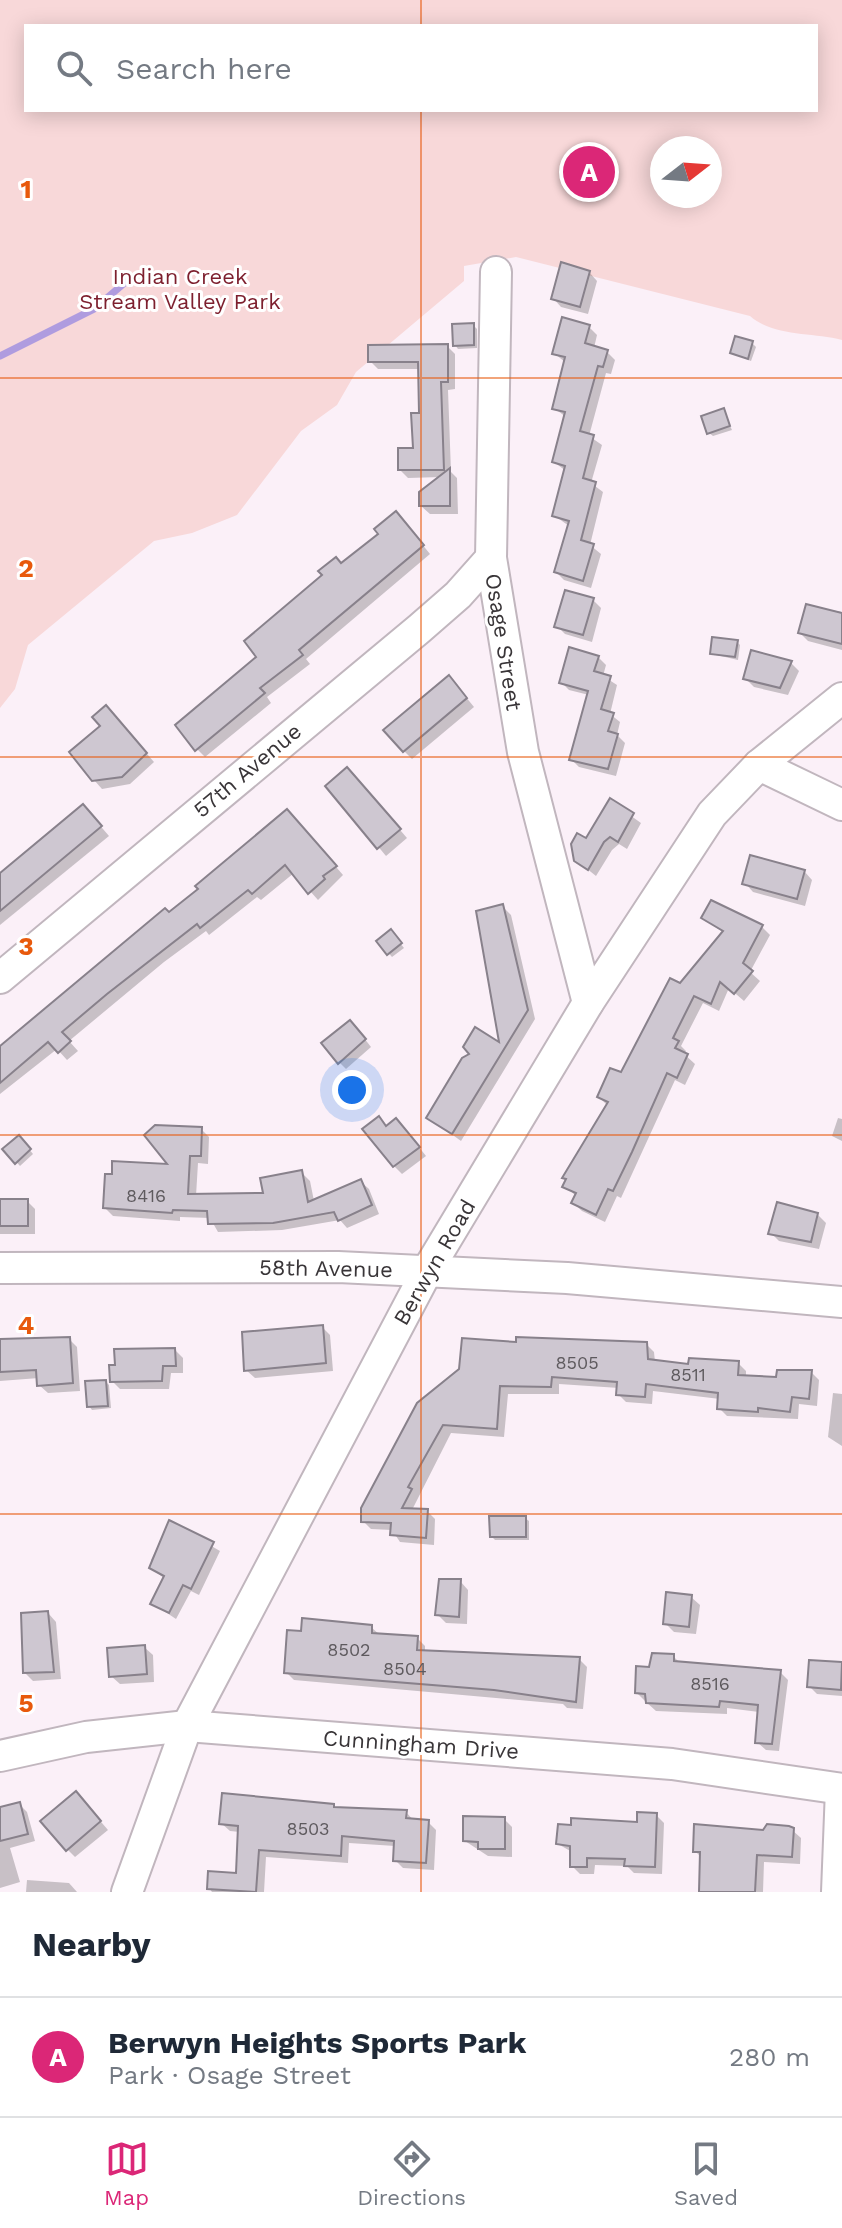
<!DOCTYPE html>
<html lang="en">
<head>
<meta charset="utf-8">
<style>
	body { margin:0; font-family:"Work Sans",sans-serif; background:#f6f6f7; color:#1f2937 }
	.compass { position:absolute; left:650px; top:136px; width:72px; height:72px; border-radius:50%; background:#fff; box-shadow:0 4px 20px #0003; rotate:73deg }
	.you { position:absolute; left:352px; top:1090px; width:28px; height:28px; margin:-20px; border:6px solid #fff; border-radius:50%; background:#1a73e8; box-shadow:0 0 0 12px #1a73e833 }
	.badge { display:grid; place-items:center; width:52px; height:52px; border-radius:50%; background:#db2777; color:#fff; font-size:26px; font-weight:700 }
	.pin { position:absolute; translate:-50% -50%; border:4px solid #fff; box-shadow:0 2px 8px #0006 }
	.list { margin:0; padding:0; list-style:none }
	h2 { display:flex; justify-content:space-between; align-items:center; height:104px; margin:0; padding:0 32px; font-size:34px }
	h2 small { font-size:26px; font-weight:400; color:#747a83 }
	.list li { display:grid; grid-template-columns:52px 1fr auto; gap:24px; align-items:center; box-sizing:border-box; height:120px; padding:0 32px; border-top:2px solid #e0e1e3 }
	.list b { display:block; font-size:30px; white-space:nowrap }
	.list p { margin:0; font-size:26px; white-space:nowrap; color:#747a83 }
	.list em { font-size:26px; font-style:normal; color:#747a83 }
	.icon { flex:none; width:44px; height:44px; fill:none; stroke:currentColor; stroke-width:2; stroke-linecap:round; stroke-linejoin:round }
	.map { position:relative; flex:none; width:842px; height:1892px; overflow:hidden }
	.search { position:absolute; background:#fff; box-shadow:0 4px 20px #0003; left:24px; right:24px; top:24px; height:88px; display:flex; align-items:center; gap:20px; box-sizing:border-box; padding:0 28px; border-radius:0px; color:#747a83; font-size:30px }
	.sheet { height:224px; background:#fff }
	nav { display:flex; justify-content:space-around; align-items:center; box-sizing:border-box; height:112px; border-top:2px solid #e0e1e3; background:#fff; font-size:22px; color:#747a83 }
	nav a { display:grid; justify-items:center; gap:4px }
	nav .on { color:#db2777 }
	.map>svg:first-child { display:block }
	.green { fill:#f8d8d9; fill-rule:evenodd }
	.shadow { fill:#0003 }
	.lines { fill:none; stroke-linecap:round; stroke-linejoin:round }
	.stream { stroke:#af9cdf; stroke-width:7 }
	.building { fill:#cec7d1; stroke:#88818b; stroke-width:2 }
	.minor-casing { stroke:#c1b6be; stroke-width:34 }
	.minor { stroke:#fff; stroke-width:30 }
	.grid { fill:none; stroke:#e8590c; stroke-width:2; stroke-opacity:0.55 }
	.labels { text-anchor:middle; stroke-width:6; stroke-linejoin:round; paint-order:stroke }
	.number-label { font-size:18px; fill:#5e5a5e }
	.park-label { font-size:22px; fill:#7d1f2e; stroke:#fff }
	.street-label { font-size:22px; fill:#393538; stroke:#fff }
	.grid-label { font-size:26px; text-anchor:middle; font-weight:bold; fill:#e8590c; stroke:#fff; stroke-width:6; stroke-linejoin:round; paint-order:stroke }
</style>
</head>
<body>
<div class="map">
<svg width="842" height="1892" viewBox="0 0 842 1892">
	<rect width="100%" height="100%" fill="#fbf0f8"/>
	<path class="green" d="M0,0H842V340C812,332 774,337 750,316L516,257L464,266V281L356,372L337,405L301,431L237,515L192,533L154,541L28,645L15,689L0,708ZM26,26H816V110H26ZM662,148H710V196H662Z"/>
	<g class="shadow">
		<path d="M589,272L597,281L588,314L561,307L553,298Z"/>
		<path d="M473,325L477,329V348L458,349L455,345Z"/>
		<path d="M589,327L597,335L594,348L607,352L615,360L611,374L606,373L589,436L602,445L591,483L603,492L590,545L601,554L591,588L564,580L556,572L569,526L555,516L566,471L554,462L566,417L554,408L566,363L554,353Z"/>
		<path d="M752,343L756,347L751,361L732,353Z"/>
		<path d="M447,346L455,354V389L448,390L451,472L457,478L458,514H430L421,506L441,477L408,478L400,470L415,450L421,415L420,369H378L370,361Z"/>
		<path d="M723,411L732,430L713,436L709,433Z"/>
		<path d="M404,522L430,554L306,659L310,664L267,697L271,703L205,757L197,749L259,658L342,565Z"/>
		<path d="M593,600L601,608L592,642L565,634L557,626Z"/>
		<path d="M808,606L842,612V650L808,641L800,633Z"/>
		<path d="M737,642L740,645L738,660L712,654Z"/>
		<path d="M598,657L606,665L603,676L617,685L610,714L620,722L617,735L625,743L616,776L579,767L571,759L589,695L569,690L561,682Z"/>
		<path d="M791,663L799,671L788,695L754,687L745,678Z"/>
		<path d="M457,686L474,707L412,759L404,751Z"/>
		<path d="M114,716L154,762L130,784L102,789L94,780Z"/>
		<path d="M355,778L407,838L386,856L328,786Z"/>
		<path d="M610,801L641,823L627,849L619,844L612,850L596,876L576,860Z"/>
		<path d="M91,815L109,836L0,925V876Z"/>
		<path d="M295,819L343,875L318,900L294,873L261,900L257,897L209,935L206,931L164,962L69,1041L78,1051L67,1060L57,1049L0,1094V1047Z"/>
		<path d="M804,871L812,880L805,906L753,892L745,883Z"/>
		<path d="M503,907L511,915L535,1019L461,1141L428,1117L502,1046L489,990L492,989Z"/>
		<path d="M703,918L762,927L770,935L750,972L760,981L744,1001L729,988L719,1011L703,1003L681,1046L686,1051L684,1054L695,1064L685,1085L675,1080L621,1198L617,1196L605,1222L582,1211L573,1203L576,1196L565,1186L608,1106L599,1097L622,1075L680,986L724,933Z"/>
		<path d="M391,932L404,948L392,957L379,942Z"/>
		<path d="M357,1029L371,1047L346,1069L339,1062Z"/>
		<path d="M838,1118L842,1119V1141L832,1136Z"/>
		<path d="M387,1128L407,1132L426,1156L402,1174L394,1166Z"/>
		<path d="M201,1129L209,1137L208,1164L198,1163L196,1196L265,1195L301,1172L310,1181L314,1201L360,1181L369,1189L379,1214L347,1228L340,1220L282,1230L218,1232L210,1218L180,1217V1221L113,1216L105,1208L172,1166Z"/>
		<path d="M19,1137L33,1154L20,1166L5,1149Z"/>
		<path d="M0,1201H27L35,1209V1234H0Z"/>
		<path d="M817,1214L826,1223L819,1249L779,1241L771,1233Z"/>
		<path d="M322,1327L330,1335L333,1371L255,1378L246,1370Z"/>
		<path d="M69,1339L77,1347L80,1391L48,1393L39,1385V1378L0,1381V1342Z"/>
		<path d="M518,1344H646L654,1352L655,1362L690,1366L738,1363L746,1371V1377L778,1379L811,1372L819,1380L817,1406L799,1404L798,1419L727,1416L719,1408L720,1399L653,1391L652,1404L626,1402L618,1394L619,1388L559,1384V1394H508L504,1437L451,1433L412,1510L427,1511L435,1519L434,1545L400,1542L392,1530L371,1529L363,1521V1508Z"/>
		<path d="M175,1350L183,1358V1373H171L169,1389H120L112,1381Z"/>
		<path d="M106,1382L109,1385L111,1408L92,1410L89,1406Z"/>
		<path d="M833,1393L842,1394V1446L828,1437Z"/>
		<path d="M525,1518L529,1521V1540H495L492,1537Z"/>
		<path d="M170,1522L220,1551L199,1595L191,1591L176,1619L152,1603L165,1579L151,1568V1560Z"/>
		<path d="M460,1581L468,1590L467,1624L446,1623L437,1614Z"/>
		<path d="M691,1597L700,1605L696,1634L674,1632L665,1623Z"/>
		<path d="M48,1613L56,1622L61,1679L33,1681L25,1673Z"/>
		<path d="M371,1627L381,1636L417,1638L425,1646V1652L579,1659L587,1667L583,1709L567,1708L563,1704L294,1680L286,1672Z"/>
		<path d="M144,1647L153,1655L154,1682L120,1684L111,1676Z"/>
		<path d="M673,1656L680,1663L780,1672L788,1680L779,1751L766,1750L757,1742L759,1712L727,1708V1714L656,1711L645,1701L637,1693L650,1669Z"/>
		<path d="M811,1662L842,1664V1696L817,1694L809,1686Z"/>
		<path d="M84,1802L108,1830L75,1857L67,1849Z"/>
		<path d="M19,1804L27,1812L35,1841L10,1848L20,1882L0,1888V1809Z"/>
		<path d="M334,1806L337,1809L406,1812L414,1821L428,1822L436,1830L434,1870L403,1868L395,1860V1846L349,1843L348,1863L266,1857L264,1892H212L209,1888L238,1875L240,1832L230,1831L221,1823Z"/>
		<path d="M656,1815L664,1823L662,1874L634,1873L627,1866L595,1865L594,1874H580L572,1866V1852L558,1844L639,1824Z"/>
		<path d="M504,1819L512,1827V1857L488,1856L465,1841Z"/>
		<path d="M792,1830L801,1838L800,1864L764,1862L763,1892H701L702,1858L695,1851L764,1832Z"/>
		<path d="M27,1880L69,1883L77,1892H26Z"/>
	</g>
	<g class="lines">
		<path class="stream" d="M0,356L94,309L128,280"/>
	</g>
	<g class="building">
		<path d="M561,262L590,271L580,307L551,299Z"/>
		<path d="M562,317L590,325L585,343L608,350L603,367L598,366L580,431L594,435L583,478L596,482L581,540L594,544L583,581L554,572L569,521L552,516L565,466L552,462L565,412L552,409L565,357L552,354Z"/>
		<path d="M474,323V345L453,346L452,324Z"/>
		<path d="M735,336L753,341L748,359L730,353Z"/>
		<path d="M448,344V382H441L444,470H398V448H413L411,413H419L418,362H368V345Z"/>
		<path d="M724,408L730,426L707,434L701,416Z"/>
		<path d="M450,468V506H419V492Z"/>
		<path d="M396,511L424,545L299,650L303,655L260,688L265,693L195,751L175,725L256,657L244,641L322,575L318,571L336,557L341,563L378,534L374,529Z"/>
		<path d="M565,590L594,598L583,635L554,627Z"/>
		<path d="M806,604L842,613V644L798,633Z"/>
		<path d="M712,637L738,640L735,657L710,654Z"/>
		<path d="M569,647L599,656L594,671L611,676L601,709L614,713L608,731L618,734L608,769L569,760L588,691L559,683Z"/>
		<path d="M751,650L792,661L780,688L743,679Z"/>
		<path d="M449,675L467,698L403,752L383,730Z"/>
		<path d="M106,705L147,753L122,777L92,781L69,752L100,726L92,717Z"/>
		<path d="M347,767L401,829L377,849L325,786Z"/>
		<path d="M610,798L634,813L618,842L610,837L604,842L588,870L574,861L571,844L577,833L586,838Z"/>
		<path d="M83,804L102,826L0,911V873Z"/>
		<path d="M287,809L337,866L323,876L325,879L308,894L285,865L252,894L248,890L200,928L197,924L107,994L62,1032L71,1041L58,1053L48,1042L0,1083V1046L165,908L169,912L198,889L195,886Z"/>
		<path d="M750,855L805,870L797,899L742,884Z"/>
		<path d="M711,900L763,925L743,963L753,971L734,994L720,982L711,1004L694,996L673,1038L679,1041L675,1048L688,1054L677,1078L667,1073L632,1152L613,1191L608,1189L596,1215L571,1203L576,1193L562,1187L566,1179L562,1178L608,1102L597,1097L610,1068L621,1072L670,978L680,983L723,931L701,918Z"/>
		<path d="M503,904L528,1010L452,1134L426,1118L462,1058L469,1054L463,1047L475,1027L499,1042L476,911Z"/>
		<path d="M391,929L402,943L387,955L376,941Z"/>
		<path d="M350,1020L366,1039L338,1064L321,1043Z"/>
		<path d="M379,1116L386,1126L396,1118L420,1147L393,1167L362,1129Z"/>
		<path d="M155,1125L202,1127L201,1156H190L188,1194L263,1193L260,1178L302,1170L308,1202L361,1179L372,1205L338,1221L334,1212L273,1223L208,1224L207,1211L173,1210L172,1213L103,1208L105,1174H112V1161L167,1164L144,1135Z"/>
		<path d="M19,1135L31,1149L15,1164L2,1149Z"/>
		<rect x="0" y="1199" width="28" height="27"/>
		<path d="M777,1202L818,1213L811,1242L768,1234Z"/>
		<path d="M323,1325L326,1363L244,1371L242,1332Z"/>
		<path d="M70,1337L73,1383L37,1386L36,1370L0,1372V1339Z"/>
		<path d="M516,1337L647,1342L648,1359L688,1364L689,1358L739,1361L738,1375L776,1377L777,1370H812L809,1399L792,1397L790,1412L758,1408V1412L717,1409L718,1393L646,1384L645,1397L616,1395L617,1382L552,1377L551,1387L500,1386L497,1429L443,1425L408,1487L412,1489L402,1508L428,1509L426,1538L390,1535L391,1523L361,1522V1508L417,1403L459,1369L462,1338L516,1342Z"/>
		<path d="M175,1348L176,1366H163L162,1381L110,1382L109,1365H115L114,1349Z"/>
		<path d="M106,1380L108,1406L87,1407L85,1381Z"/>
		<path d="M489,1516H526V1537H490Z"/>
		<path d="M169,1520L214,1542L191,1589L183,1585L169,1613L150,1604L164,1576L149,1568Z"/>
		<path d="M439,1579H461L459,1617L435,1615Z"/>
		<path d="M666,1592L692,1595L689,1627L663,1624Z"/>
		<path d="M48,1611L54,1672L23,1673L21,1613Z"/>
		<path d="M302,1618L372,1625V1633L418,1636L417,1650L580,1657L576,1702L494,1690L284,1673L287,1630L301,1631Z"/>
		<path d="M145,1645L147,1674L109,1677L107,1648Z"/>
		<path d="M652,1653L674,1654V1661L781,1670L772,1744L755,1743L758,1705L720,1701L719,1707L646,1703L645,1694L635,1693L636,1666L649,1667Z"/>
		<path d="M809,1660L842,1662L841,1690L807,1687Z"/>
		<path d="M76,1791L101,1821L66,1851L40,1821Z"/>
		<path d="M222,1793L334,1804V1807L407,1810L406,1818L429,1820L426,1863L393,1861L394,1841L342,1836L341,1856L259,1850L256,1892L207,1889L208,1871L236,1873L238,1826L219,1824Z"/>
		<path d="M20,1802L28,1834L0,1841V1807Z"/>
		<path d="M637,1812L657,1813L655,1867L624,1866L625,1859L587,1858V1867H570V1846L556,1844L558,1824L571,1825V1818L637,1822Z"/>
		<path d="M463,1816L505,1817V1849H478V1842L463,1841Z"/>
		<path d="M694,1824L763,1830L767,1824L789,1826L794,1828L792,1857L757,1855L755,1892H699L700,1852H693Z"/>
	</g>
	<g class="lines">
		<g class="minor-casing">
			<g id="minor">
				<path d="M496,272L491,558L523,752L588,1003"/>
				<path d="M759,765L842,805"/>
				<path d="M0,978L419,629L458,595L491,558"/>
				<path d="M0,1268L338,1267L567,1278L842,1302"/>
				<path d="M0,1756L86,1737L187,1726L672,1764L842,1789"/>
				<path d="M127,1892L187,1726L427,1271L588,1003L712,814L759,765L842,698"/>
				<path d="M837,1892L841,1789"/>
			</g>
		</g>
		<use href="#minor" class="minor"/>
	</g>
	<path class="grid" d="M421,0V26M421,110V1892M0,378H842M0,757H842M0,1135H842M0,1514H842"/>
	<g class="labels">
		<g class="number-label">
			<text x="146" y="1202">8416</text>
			<text x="577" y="1369">8505</text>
			<text x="688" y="1381">8511</text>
			<text x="349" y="1656">8502</text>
			<text x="405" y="1675">8504</text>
			<text x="710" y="1690">8516</text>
			<text x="308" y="1835">8503</text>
		</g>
		<g class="park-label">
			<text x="180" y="284">Indian Creek<tspan x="180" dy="25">Stream Valley Park</tspan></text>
		</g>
		<g class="street-label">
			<text transform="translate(504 642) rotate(81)" y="8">Osage Street</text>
			<text transform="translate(247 770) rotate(-40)" y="8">57th Avenue</text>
			<text transform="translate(434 1262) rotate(-60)" y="8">Berwyn Road</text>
			<text transform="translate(326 1268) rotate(1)" y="8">58th Avenue</text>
			<text transform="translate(421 1744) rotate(4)" y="8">Cunningham Drive</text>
		</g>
	</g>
	<g class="grid-label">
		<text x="26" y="198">1</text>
		<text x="26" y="577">2</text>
		<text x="26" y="955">3</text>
		<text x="26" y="1334">4</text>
		<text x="26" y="1712">5</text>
	</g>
</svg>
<svg class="compass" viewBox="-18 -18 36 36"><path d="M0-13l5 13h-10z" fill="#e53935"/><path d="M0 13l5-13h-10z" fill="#747a83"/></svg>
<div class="you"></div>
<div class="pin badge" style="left:589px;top:172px">A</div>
<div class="search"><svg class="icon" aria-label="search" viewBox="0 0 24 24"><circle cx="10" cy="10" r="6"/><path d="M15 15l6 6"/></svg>Search here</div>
</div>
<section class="sheet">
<h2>Nearby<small></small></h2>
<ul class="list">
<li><span class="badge">A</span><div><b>Berwyn Heights Sports Park</b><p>Park · Osage Street</p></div><em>280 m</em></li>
</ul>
</section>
<nav>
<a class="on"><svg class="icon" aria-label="map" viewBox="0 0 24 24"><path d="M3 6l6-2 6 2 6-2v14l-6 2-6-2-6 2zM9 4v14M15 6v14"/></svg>Map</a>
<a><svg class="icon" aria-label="directions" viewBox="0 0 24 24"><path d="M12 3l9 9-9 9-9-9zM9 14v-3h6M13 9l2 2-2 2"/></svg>Directions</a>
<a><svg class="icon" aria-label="saved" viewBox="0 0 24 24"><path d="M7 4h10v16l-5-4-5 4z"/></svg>Saved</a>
</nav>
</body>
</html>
